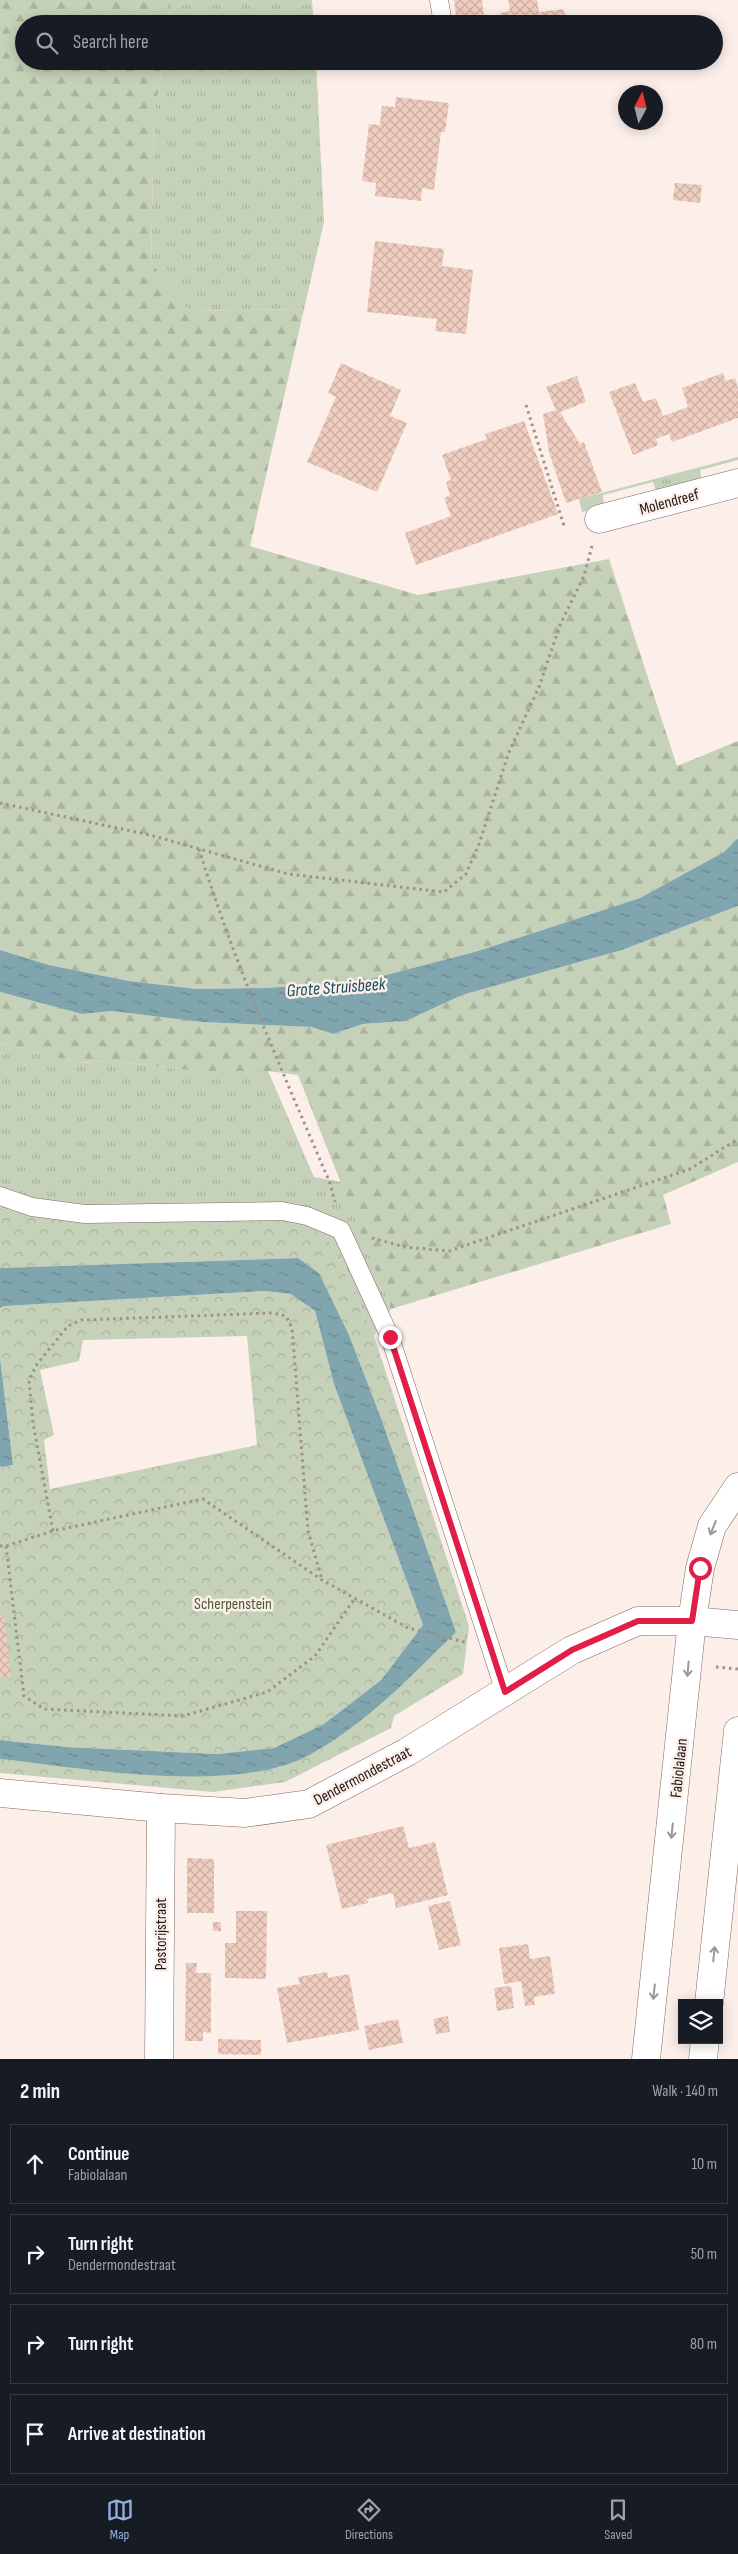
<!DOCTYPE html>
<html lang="en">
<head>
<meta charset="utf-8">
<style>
	body { margin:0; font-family:"Sofia Sans Condensed",sans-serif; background:#242831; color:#f1f3f6 }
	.controls { position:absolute; right:15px; bottom:15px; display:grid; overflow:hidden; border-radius:0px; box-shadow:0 2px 12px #0003 }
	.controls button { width:45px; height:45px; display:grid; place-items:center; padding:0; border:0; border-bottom:1px solid #363941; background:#171b24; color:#f1f3f6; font:25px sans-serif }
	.compass { position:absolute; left:618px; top:85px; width:45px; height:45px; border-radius:50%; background:#171b24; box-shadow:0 2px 12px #0003; rotate:7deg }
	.stop { position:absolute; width:15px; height:15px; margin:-11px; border:4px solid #e11d48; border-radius:50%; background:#fff }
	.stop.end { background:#e11d48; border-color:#fff; box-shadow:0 1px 5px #0008 }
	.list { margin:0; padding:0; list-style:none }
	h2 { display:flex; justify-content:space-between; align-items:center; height:65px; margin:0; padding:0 20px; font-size:21px }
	h2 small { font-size:16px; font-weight:400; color:#9ea1a6 }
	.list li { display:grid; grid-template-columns:32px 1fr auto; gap:15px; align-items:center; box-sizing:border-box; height:80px; margin:0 10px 10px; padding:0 10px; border:1px solid #363941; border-radius:0px }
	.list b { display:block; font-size:19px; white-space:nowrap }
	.list p { margin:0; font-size:16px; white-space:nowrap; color:#9ea1a6 }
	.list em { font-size:16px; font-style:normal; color:#9ea1a6 }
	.icon { flex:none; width:28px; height:28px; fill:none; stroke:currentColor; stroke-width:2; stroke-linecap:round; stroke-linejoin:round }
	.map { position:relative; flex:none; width:738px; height:2059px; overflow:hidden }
	.search { position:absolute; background:#171b24; box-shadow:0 2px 12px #0003; left:15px; right:15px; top:15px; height:55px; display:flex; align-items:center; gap:12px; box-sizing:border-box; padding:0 18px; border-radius:28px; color:#9ea1a6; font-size:19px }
	.sheet { height:425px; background:#171b24 }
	nav { display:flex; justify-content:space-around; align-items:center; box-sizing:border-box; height:70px; border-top:1px solid #363941; background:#171b24; font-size:14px; color:#9ea1a6 }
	nav a { display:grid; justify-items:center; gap:2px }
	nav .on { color:#95b0e3 }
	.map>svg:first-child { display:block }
	.grass { fill:url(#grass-tufts) }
	.forest { fill:url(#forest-firs) }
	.park { fill:url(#park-crowns); fill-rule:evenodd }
	.water { fill:url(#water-ripples) }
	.building { fill:url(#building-cross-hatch) }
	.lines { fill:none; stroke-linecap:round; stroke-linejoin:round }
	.lane-casing { stroke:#83695d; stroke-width:19 }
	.street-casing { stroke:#83695d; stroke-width:29 }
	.secondary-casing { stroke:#83695d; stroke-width:29 }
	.path { stroke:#9d918c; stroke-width:3; stroke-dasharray:2.5 4; stroke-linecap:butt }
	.lane { stroke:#fff; stroke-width:18 }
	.street { stroke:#fff; stroke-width:28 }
	.secondary { stroke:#fff; stroke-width:28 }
	.oneway { stroke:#9c9795 }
	.route { stroke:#e11d48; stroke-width:6 }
	.labels { text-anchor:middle; stroke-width:5; stroke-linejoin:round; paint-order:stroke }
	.street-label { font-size:16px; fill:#221713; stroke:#fcefea }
	.park-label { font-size:16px; fill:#485c2f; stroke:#fcefea }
	.water-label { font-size:18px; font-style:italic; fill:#184d59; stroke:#fcefea }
</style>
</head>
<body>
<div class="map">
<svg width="738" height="2059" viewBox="0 0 738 2059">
	<defs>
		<pattern id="grass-tufts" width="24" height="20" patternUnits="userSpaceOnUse" patternTransform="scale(1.25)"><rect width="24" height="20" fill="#c5d1b8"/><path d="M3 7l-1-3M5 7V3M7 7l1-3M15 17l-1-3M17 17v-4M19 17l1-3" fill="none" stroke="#a9b39d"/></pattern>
		<pattern id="forest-firs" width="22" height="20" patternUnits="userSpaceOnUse" patternTransform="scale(1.25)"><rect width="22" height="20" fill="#c5d1b8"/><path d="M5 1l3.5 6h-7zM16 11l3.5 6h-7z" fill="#a9b39d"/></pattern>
		<pattern id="park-crowns" width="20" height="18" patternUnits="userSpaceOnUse" patternTransform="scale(1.25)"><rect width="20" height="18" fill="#c5d1b8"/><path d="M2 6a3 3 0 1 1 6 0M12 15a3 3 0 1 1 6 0" fill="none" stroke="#a9b39d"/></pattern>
		<pattern id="water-ripples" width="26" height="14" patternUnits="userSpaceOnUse" patternTransform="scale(1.25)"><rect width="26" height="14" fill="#81a5af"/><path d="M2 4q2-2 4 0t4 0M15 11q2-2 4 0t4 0" fill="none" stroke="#69858d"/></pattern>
		<pattern id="building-cross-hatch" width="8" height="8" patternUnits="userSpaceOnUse" patternTransform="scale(1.25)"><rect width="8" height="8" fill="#eecdbe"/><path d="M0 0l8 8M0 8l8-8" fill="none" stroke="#ccafa2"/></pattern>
	</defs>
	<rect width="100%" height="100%" fill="#fcefea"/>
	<g class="grass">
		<path d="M171,0H312L314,24H168Z"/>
		<path d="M163,61H316L324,222L304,309L189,311L151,262L154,117Z"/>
		<path d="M738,457V460L700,470L702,482L657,493L653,482L603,495L604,506L582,512L579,499Z"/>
		<path d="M0,1043L78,1063L111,1061L197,1071H268L314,1177L342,1182L391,1309L374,1336L330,1242L27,1215L0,1207Z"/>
	</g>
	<g class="forest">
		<path d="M0,0H171L168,24H24V61H163L154,117L151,262L189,311L304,309L250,546L418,595L609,559L677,766L738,741V838L724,852L640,898L478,951L359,982L264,988L197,989L129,981L49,965L0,950Z"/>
		<path d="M738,906V1162L663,1195L671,1224L391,1309L298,1075L268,1071H197L111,1061L78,1063L0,1043V992L82,1014L112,1011L201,1022L312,1027L333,1034L363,1024L406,1021L462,995L622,950Z"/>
	</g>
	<g class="park">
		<path d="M0,1207L27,1215L88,1221L284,1217L311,1226L330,1242L374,1336L469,1626L463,1674L394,1716L391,1728L285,1782L213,1792L0,1773V1759L151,1775L280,1767L456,1632L381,1418L349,1335L319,1273L298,1258L0,1268Z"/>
		<path d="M264,1291L291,1294L315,1311L334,1384L423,1625L381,1680L324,1724L274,1748L217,1754L66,1747L0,1740V1467L13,1465L0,1358V1308L5,1306ZM247,1336L257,1445L50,1489L44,1440L54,1435L40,1370L79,1361L83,1340Z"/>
	</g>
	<g class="water">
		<path d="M738,838V906L622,950L462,995L406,1021L363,1024L333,1034L312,1027L201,1022L112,1011L82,1014L0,992V950L49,965L129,981L197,989L264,988L359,982L478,951L640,898L724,852Z"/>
		<path d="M298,1258L319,1273L349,1335L381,1418L456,1632C411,1676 367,1723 311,1754C236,1796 84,1768 0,1759V1740L66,1747L217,1754L274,1748L324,1724L381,1680L423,1625L334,1384L315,1311L291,1294L264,1291L5,1306L0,1308V1268Z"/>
		<path d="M0,1358L13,1465L0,1467Z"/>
	</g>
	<g class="building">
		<path d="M454,0H482L485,24H457Z"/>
		<path d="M508,0H537L539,12L564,9L566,24H502L500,13L510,11Z"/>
		<path d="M686,15V24H668L667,16Z"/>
		<path d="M497,61H529V66L498,69Z"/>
		<path d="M396,97L449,103L445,132H441L434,190L422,188L421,201L375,196L376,183L362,181L369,124L380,125L382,106L395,107Z"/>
		<path d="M675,183L702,185L700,203L673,200Z"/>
		<path d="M375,241L444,249L442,266L473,270L466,334L435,331L437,319L367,312Z"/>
		<path d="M341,363L401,390L390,416L407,423L377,492L307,462L336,397L328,393Z"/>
		<path d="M723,373L726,381L735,378L738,388V418L672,442L669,434L656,439L658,445L633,455L609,392L635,383L643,402L656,398L663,416L688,407L682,388Z"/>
		<path d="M577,376L586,402L560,412L580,444L584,442L602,492L566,503L549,452L543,414L556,410L546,387Z"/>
		<path d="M524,421L558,514L416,565L405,533L451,516L444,498L450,495L446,482L451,480L442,455L487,439L485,434Z"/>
		<path d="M4,1615L11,1677L0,1678V1616Z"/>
		<path d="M403,1826L409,1848L435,1842L448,1895L396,1908L393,1893L367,1899L368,1903L342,1909L326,1845Z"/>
		<path d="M187,1858L214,1859V1913H187Z"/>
		<path d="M450,1901L461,1945L439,1950L428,1906Z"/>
		<path d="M236,1911H267L266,1979L225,1978V1943H236Z"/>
		<rect x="213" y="1922" width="8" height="9"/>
		<path d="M528,1944L530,1959L550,1956L555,1994L534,1997L535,2005L525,2006L521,1981L504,1984L499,1948Z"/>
		<path d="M186,1963H197L196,1973H211V2033L203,2032V2041H185Z"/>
		<path d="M327,1972L328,1978L349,1974L359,2030L287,2043L277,1988L300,1984L298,1977Z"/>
		<path d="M511,1986L514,2008L497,2011L494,1988Z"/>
		<path d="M448,2016L450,2032L436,2034L433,2019Z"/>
		<path d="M398,2019L403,2043L369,2050L364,2026Z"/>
		<path d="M218,2039L261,2040V2055L218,2054Z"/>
	</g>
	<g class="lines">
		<g class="lane-casing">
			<g id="lane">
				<path d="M439,0L443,24"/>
				<path d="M0,1196L32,1207L85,1214L282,1211L307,1216L341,1230L390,1337L505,1692"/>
			</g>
		</g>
		<g class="street-casing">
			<g id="street">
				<path d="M599,519L738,483"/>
				<path d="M0,1793L161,1808L245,1813L309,1804L407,1752L572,1650L638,1621H692L738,1625"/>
				<path d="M159,2059L161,1808"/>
			</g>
		</g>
		<g class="secondary-casing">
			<g id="secondary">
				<path d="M709,2003L738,1731"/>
				<path d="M646,2059L692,1621L700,1568L712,1526L738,1487"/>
				<path d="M703,2059L705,2040"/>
			</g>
		</g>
		<g class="path">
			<path d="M526,405L565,529"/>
			<path d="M0,803L150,835L288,874L444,892L466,874L479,844L509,752L539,687L560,625L584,576L592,546"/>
			<path d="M199,849C234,963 283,1073 330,1183L335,1202"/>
			<path d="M372,1238L405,1247L449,1251L690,1169L738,1139"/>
			<path d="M53,1531L33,1423L29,1380L37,1364L68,1326L81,1320L272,1313L286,1316L292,1328L308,1531L322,1580"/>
			<path d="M0,1546H6L53,1531L203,1499L322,1580L408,1628L465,1642"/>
			<path d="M6,1546L24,1696L44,1709L183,1716L267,1692L315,1656L355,1598"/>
			<path d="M716,1667L738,1669"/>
		</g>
		<use href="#lane" class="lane"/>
		<use href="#street" class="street"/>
		<use href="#secondary" class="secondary"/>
	</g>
	<defs><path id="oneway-shaft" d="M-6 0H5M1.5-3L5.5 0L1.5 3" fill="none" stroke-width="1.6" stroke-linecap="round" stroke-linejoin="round" transform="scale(1.25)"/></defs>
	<g class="oneway">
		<use href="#oneway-shaft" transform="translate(713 1528) rotate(112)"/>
		<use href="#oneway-shaft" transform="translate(688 1669) rotate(95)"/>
		<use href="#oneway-shaft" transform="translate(672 1831) rotate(96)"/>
		<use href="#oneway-shaft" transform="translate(714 1954) rotate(-84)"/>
		<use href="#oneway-shaft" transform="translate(654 1992) rotate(96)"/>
	</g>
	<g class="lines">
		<path class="route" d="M390,1337L505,1692L572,1650L638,1621H692L700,1568"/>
	</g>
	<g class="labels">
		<g class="street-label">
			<text transform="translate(669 501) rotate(-15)" y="6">Molendreef</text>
			<text transform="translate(678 1768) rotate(-84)" y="6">Fabiolalaan</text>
			<text transform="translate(362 1775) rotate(-28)" y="6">Dendermondestraat</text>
			<text transform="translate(160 1934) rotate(-90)" y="6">Pastorijstraat</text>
		</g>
		<g class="park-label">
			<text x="233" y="1609">Scherpenstein</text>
		</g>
		<g class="water-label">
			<text transform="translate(336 987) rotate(-4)" y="6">Grote Struisbeek</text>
		</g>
	</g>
</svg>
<div class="controls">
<button><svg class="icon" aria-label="layers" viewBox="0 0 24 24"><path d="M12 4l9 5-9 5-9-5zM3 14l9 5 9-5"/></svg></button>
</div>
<svg class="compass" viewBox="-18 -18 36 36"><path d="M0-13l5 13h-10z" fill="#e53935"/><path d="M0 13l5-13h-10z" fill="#9ea1a6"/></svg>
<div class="stop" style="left:700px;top:1568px"></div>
<div class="stop end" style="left:390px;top:1337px"></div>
<div class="search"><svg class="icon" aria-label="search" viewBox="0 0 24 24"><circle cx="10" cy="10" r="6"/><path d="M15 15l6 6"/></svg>Search here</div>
</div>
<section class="sheet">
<h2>2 min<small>Walk · 140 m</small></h2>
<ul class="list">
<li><svg class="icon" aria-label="ahead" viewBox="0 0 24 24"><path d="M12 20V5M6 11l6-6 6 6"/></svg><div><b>Continue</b><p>Fabiolalaan</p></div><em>10 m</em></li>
<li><svg class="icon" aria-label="right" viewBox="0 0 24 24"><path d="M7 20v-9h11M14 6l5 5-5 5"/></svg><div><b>Turn right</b><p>Dendermondestraat</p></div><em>50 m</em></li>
<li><svg class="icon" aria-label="right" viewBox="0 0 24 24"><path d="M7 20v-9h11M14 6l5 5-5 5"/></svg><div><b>Turn right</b></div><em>80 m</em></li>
<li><svg class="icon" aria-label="arrive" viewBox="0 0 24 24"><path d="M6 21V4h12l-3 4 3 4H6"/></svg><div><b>Arrive at destination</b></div></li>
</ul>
</section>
<nav>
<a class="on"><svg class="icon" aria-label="map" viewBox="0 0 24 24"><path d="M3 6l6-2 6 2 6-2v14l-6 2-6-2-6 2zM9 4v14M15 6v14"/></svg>Map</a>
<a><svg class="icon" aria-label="directions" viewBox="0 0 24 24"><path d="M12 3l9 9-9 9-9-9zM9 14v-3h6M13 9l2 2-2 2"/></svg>Directions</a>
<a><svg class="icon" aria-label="saved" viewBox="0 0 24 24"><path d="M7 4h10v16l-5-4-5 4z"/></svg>Saved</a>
</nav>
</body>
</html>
